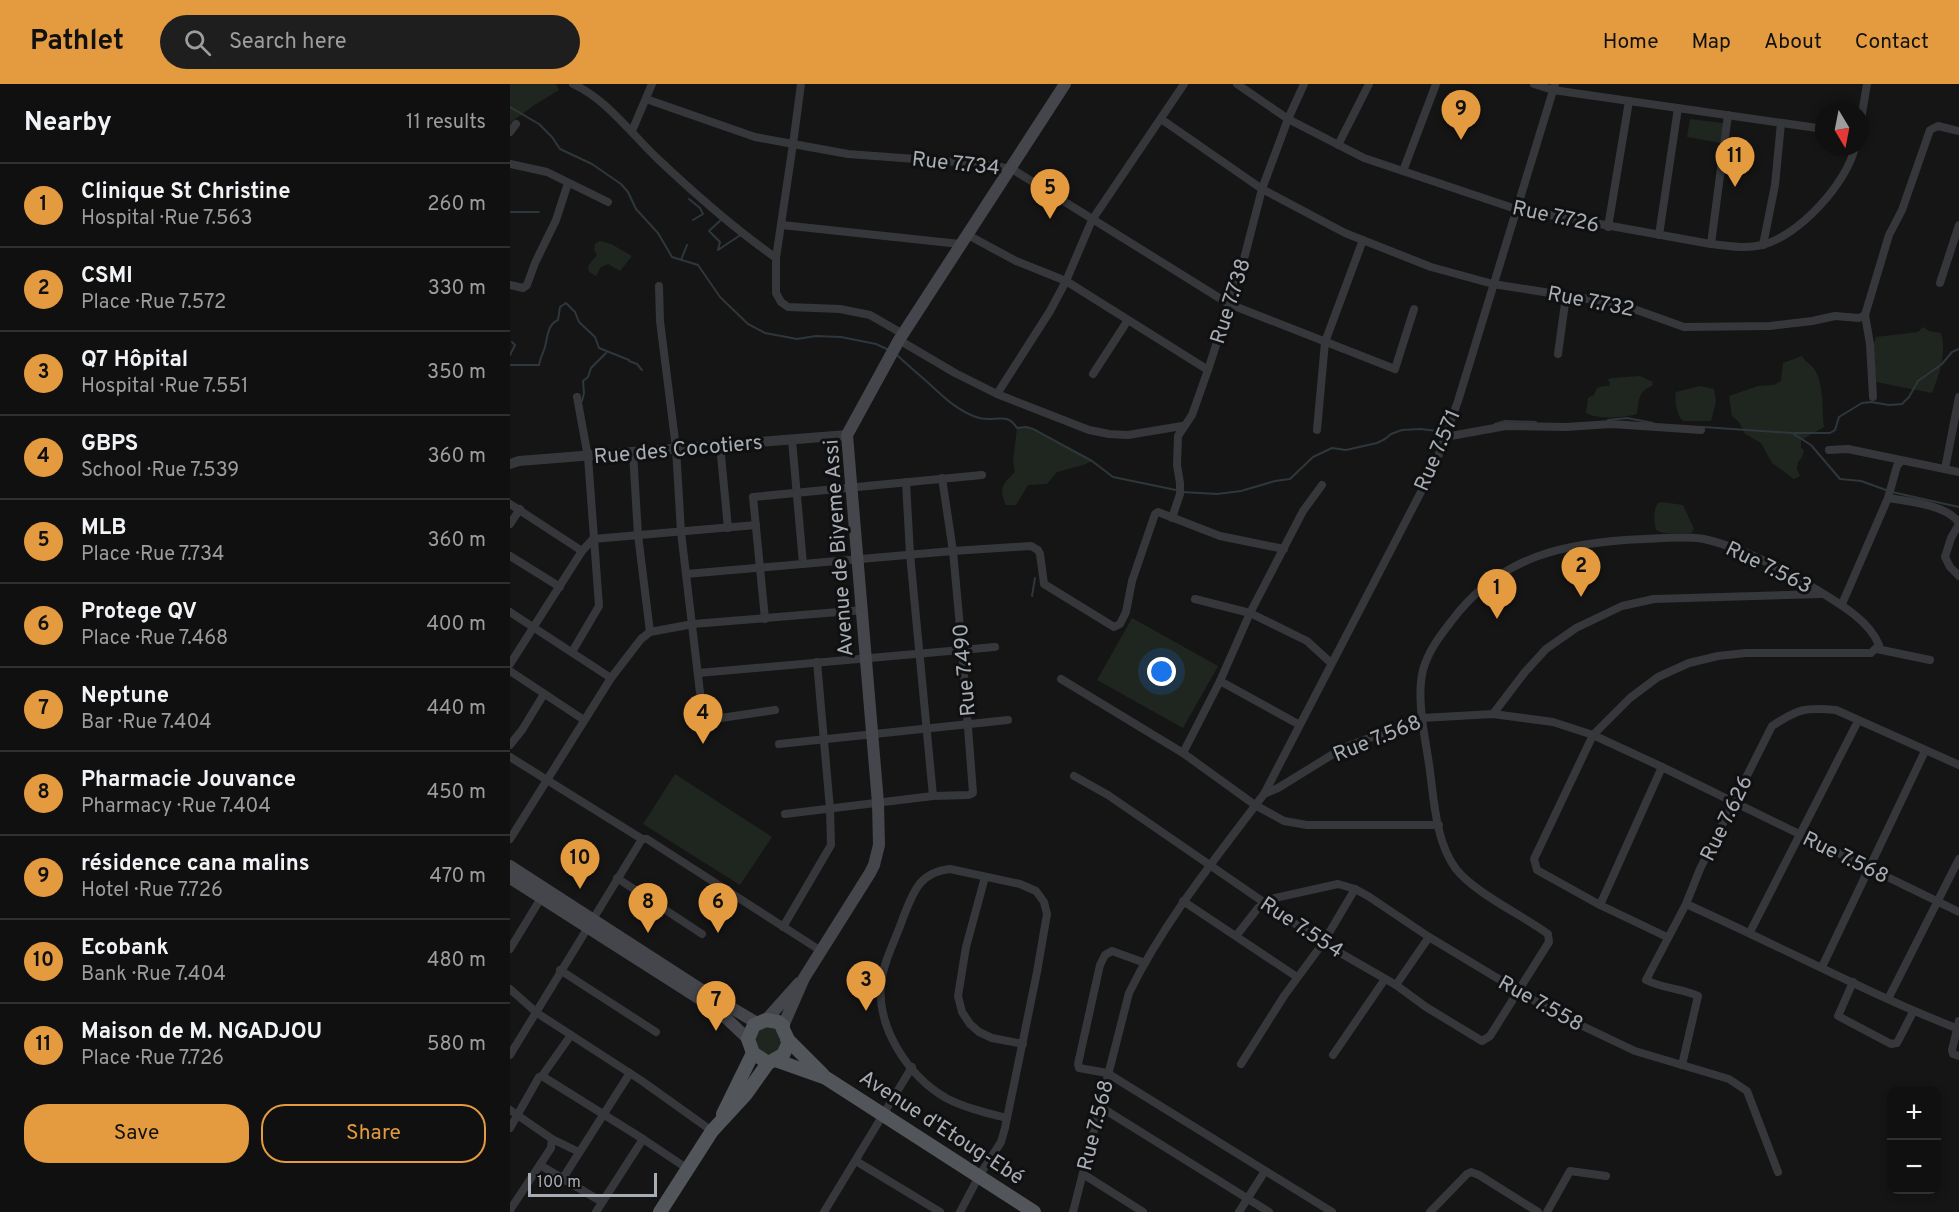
<!DOCTYPE html>
<html lang="en">
<head>
<meta charset="utf-8">
<style>
	body { margin:0; font-family:Overpass,sans-serif; background:#1e1e1e; color:#f1f3f6 }
	.controls { position:absolute; right:18px; bottom:18px; display:grid; overflow:hidden; border-radius:12px; box-shadow:0 3px 9px #0003 }
	.controls button { width:54px; height:54px; display:grid; place-items:center; padding:0; border:0; border-bottom:2px solid #303030; background:#101010; color:#f1f3f6; font:30px sans-serif }
	.compass { position:absolute; left:1305px; top:18px; width:54px; height:54px; border-radius:50%; background:#101010; box-shadow:0 3px 9px #0003; rotate:170deg }
	.scale { position:absolute; left:18px; bottom:15px; width:129px; box-sizing:border-box; padding-left:6px; border:3px solid #a7adb5; border-top:0; font-size:16px; line-height:21px; white-space:nowrap; color:#a7adb5; -webkit-text-stroke:4px #101011; paint-order:stroke }
	.you { position:absolute; left:652px; top:588px; width:21px; height:21px; margin:-15px; border:4px solid #fff; border-radius:50%; background:#1a73e8; box-shadow:0 0 0 9px #1a73e833 }
	.badge { display:grid; place-items:center; width:39px; height:39px; border-radius:50%; background:#e49b3f; color:#111; font-size:20px; font-weight:700 }
	.pin { position:absolute; translate:-50% -50px; filter:drop-shadow(0 2px 3px #0008) }
	.pin::after { content:''; position:absolute; top:32px; width:21px; height:18px; background:inherit; clip-path:polygon(0 0,100% 0,50% 100%) }
	.list { margin:0; padding:0; list-style:none }
	h2 { display:flex; justify-content:space-between; align-items:center; height:78px; margin:0; padding:0 24px; font-size:26px }
	h2 small { font-size:20px; font-weight:400; color:#9c9d9f }
	.list li { display:grid; grid-template-columns:39px 1fr auto; gap:18px; align-items:center; box-sizing:border-box; height:84px; padding:0 24px; border-top:2px solid #303030 }
	.list b { display:block; font-size:22px; white-space:nowrap }
	.list p { margin:0; font-size:20px; white-space:nowrap; color:#9c9d9f }
	.list em { font-size:20px; font-style:normal; color:#9c9d9f }
	.actions { display:flex; gap:12px; padding:18px 24px }
	.actions a { flex:1; padding:14px 0; border:2px solid #e49b3f; border-radius:24px; text-align:center; font-size:21px; color:#e49b3f }
	.actions .main { background:#e49b3f; color:#111 }
	.icon { flex:none; width:33px; height:33px; fill:none; stroke:currentColor; stroke-width:2; stroke-linecap:round; stroke-linejoin:round }
	.map { position:relative; flex:none; width:1449px; height:1128px; overflow:hidden }
	header { display:flex; align-items:center; gap:36px; box-sizing:border-box; height:84px; padding:0 30px; background:#e49b3f; color:#111 }
	header strong { font-size:28px }
	nav { display:flex; gap:33px; margin-inline-start:auto; font-size:21px }
	.search { width:420px; height:54px; background:#1e1e1e; display:flex; align-items:center; gap:15px; box-sizing:border-box; padding:0 21px; border-radius:33px; color:#9c9d9f; font-size:22px }
	main { display:flex }
	aside { flex:1; background:#101010 }
	.map>svg:first-child { display:block }
	.green { fill:#1f261f }
	.lines { fill:none; stroke-linecap:round; stroke-linejoin:round }
	.stream { stroke:#2e373b; stroke-width:2 }
	.minor { stroke:#36373b; stroke-width:8 }
	.tertiary { stroke:#36373b; stroke-width:10 }
	.secondary { stroke:#44464b; stroke-width:12 }
	.primary { stroke:#52555a; stroke-width:14 }
	.labels { text-anchor:middle; stroke-width:6; stroke-linejoin:round; paint-order:stroke }
	.street-label { font-size:21px; fill:#a7adb5; stroke:#101011 }
</style>
</head>
<body>
<header>
<strong>Pathlet</strong>
<div class="search"><svg class="icon" aria-label="search" viewBox="0 0 24 24"><circle cx="10" cy="10" r="6"/><path d="M15 15l6 6"/></svg>Search here</div>
<nav><a>Home</a><a>Map</a><a>About</a><a>Contact</a></nav>
</header>
<main>
<aside>
<h2>Nearby<small>11 results</small></h2>
<ul class="list">
<li><span class="badge">1</span><div><b>Clinique St Christine</b><p>Hospital · Rue 7.563</p></div><em>260 m</em></li>
<li><span class="badge">2</span><div><b>CSMI</b><p>Place · Rue 7.572</p></div><em>330 m</em></li>
<li><span class="badge">3</span><div><b>Q7 Hôpital</b><p>Hospital · Rue 7.551</p></div><em>350 m</em></li>
<li><span class="badge">4</span><div><b>GBPS</b><p>School · Rue 7.539</p></div><em>360 m</em></li>
<li><span class="badge">5</span><div><b>MLB</b><p>Place · Rue 7.734</p></div><em>360 m</em></li>
<li><span class="badge">6</span><div><b>Protege QV</b><p>Place · Rue 7.468</p></div><em>400 m</em></li>
<li><span class="badge">7</span><div><b>Neptune</b><p>Bar · Rue 7.404</p></div><em>440 m</em></li>
<li><span class="badge">8</span><div><b>Pharmacie Jouvance</b><p>Pharmacy · Rue 7.404</p></div><em>450 m</em></li>
<li><span class="badge">9</span><div><b>résidence cana malins</b><p>Hotel · Rue 7.726</p></div><em>470 m</em></li>
<li><span class="badge">10</span><div><b>Ecobank</b><p>Bank · Rue 7.404</p></div><em>480 m</em></li>
<li><span class="badge">11</span><div><b>Maison de M. NGADJOU</b><p>Place · Rue 7.726</p></div><em>580 m</em></li>
</ul>
<div class="actions"><a class="main">Save</a><a>Share</a></div>
</aside>
<div class="map">
<svg width="1449" height="1128" viewBox="0 0 1449 1128">
	<rect width="100%" height="100%" fill="#151516"/>
	<g class="green">
		<path d="M0,0H46L49,6L23,22L0,39Z"/>
		<path d="M1180,35L1213,39L1211,59L1177,53Z"/>
		<path d="M90,157L101,160L122,172L110,187L98,180L91,183L86,192L79,188L78,182L87,171L84,166L85,160Z"/>
		<path d="M1413,243L1419,247L1431,249C1437,269 1429,291 1422,309L1366,298L1363,263L1366,253L1408,248Z"/>
		<path d="M1292,272C1295,278 1301,280 1305,286C1314,301 1312,326 1314,343L1291,356V364L1294,366L1292,373L1288,378L1287,385L1290,392L1284,395L1262,379L1251,359L1235,350L1229,338L1222,332L1219,312L1248,302L1264,301L1271,297L1273,279Z"/>
		<path d="M1130,292L1143,298L1142,302C1128,307 1129,316 1127,330C1113,334 1089,336 1076,329L1078,314L1084,311C1087,302 1090,302 1099,302L1100,298L1097,296L1101,294Z"/>
		<path d="M1190,302L1204,305L1206,318L1201,337H1173C1167,331 1164,317 1166,308Z"/>
		<path d="M516,343L582,377L573,381L547,388L537,400L518,401L506,421H496C488,404 493,400 505,388L503,378L507,344Z"/>
		<path d="M1152,418L1173,421L1184,445L1181,449H1153L1146,446C1144,438 1143,426 1148,419Z"/>
		<path d="M622,534L708,582L673,644L587,596Z"/>
		<path d="M165,690L262,753L230,801L133,740Z"/>
		<circle cx="258" cy="956" r="14"/>
	</g>
	<g class="lines">
		<g class="stream">
			<path d="M0,23L29,40L42,53L50,65L82,80L111,100L118,108L126,125L148,149L162,173L188,181L210,213L238,240L255,249L287,255L306,252L331,253L366,260L379,266"/>
			<path d="M179,115L190,124L193,130L183,136"/>
			<path d="M0,128H29"/>
			<path d="M212,135L199,147L210,158L208,166L232,150"/>
			<path d="M171,176L177,161"/>
			<path d="M386,270C395,279 405,287 414,295C431,310 444,325 466,333C483,340 496,326 507,344L516,343L523,345L582,377L603,393L666,406"/>
			<path d="M0,271L5,261L2,258"/>
			<path d="M119,277L127,280L132,286"/>
			<path d="M0,281H29C30,275 32,271 34,266C38,256 36,241 48,236L50,223L56,219L65,228L69,238L85,253L89,264L119,276"/>
			<path d="M72,317L74,309L73,297L78,293L81,284L96,269"/>
			<path d="M1098,336L1117,334L1143,339"/>
			<path d="M985,340L995,337L1026,338"/>
			<path d="M1193,343L1282,349L1301,361L1330,395L1351,397L1376,406"/>
			<path d="M1284,349H1320L1325,346L1329,333L1352,319L1361,318L1379,321L1392,320L1399,313L1408,297L1432,280L1442,268L1449,265"/>
			<path d="M672,408L707,410L731,407L765,397L780,395L803,373L822,364L836,366L867,359L875,355L881,350L892,346L911,345L935,348"/>
			<path d="M1382,408L1449,423"/>
			<path d="M522,512L525,494"/>
		</g>
		<g class="minor">
			<path d="M63,0C99,17 121,50 149,76C186,111 225,145 266,174"/>
			<path d="M727,0L778,35L854,74L1006,125L1201,160C1218,162 1235,165 1252,161C1289,152 1337,99 1345,63"/>
			<path d="M1024,0L1043,6L1314,45"/>
			<path d="M136,15L245,53L283,60L291,0"/>
			<path d="M651,35L752,105L835,149L921,183L983,200L1110,220L1174,243L1260,242L1302,237L1325,232L1349,234L1355,231L1379,151L1392,126L1420,46L1428,42L1449,47"/>
			<path d="M1350,41L1357,0"/>
			<path d="M122,47L142,0"/>
			<path d="M0,48L6,40"/>
			<path d="M828,61L859,0"/>
			<path d="M0,80L37,88L98,118"/>
			<path d="M893,87L926,0"/>
			<path d="M272,141L450,160"/>
			<path d="M1098,143L1119,17"/>
			<path d="M456,150L506,177L556,197L698,286"/>
			<path d="M1149,151L1168,24"/>
			<path d="M1201,160L1218,31"/>
			<path d="M1253,161L1265,101L1271,39"/>
			<path d="M1430,199L1449,141"/>
			<path d="M0,201L13,204L17,201L25,179L46,136L58,99"/>
			<path d="M149,202L150,237L166,364L171,448L193,634L197,636L265,626"/>
			<path d="M1355,231L1360,260L1363,313"/>
			<path d="M393,250L360,231L330,225L278,223L271,218L266,209V174L283,60L338,70L473,80L502,85L719,220L885,285L904,225"/>
			<path d="M389,256L445,289L487,310L579,346L599,350L618,351L672,342"/>
			<path d="M1048,270L1056,212"/>
			<path d="M583,290L618,236"/>
			<path d="M487,310L540,227L556,197L582,136L674,0"/>
			<path d="M807,346L815,258L853,156"/>
			<path d="M935,353L996,342L1056,343L1101,340L1191,346"/>
			<path d="M282,356L293,480"/>
			<path d="M210,361L218,444"/>
			<path d="M1319,366L1338,365L1449,388"/>
			<path d="M1435,385L1449,313"/>
			<path d="M432,394L443,467L521,462L528,466L530,470L534,500L604,543L610,540L616,528L622,497L645,430L648,428L710,452L774,465"/>
			<path d="M396,398L400,470L423,712"/>
			<path d="M1378,414C1397,417 1438,421 1449,439"/>
			<path d="M0,420L72,467"/>
			<path d="M662,434L670,410V399L667,381L668,352L682,331L698,286L735,171L752,105L778,35L794,0"/>
			<path d="M0,440L10,425"/>
			<path d="M1449,440L1441,454L1435,473L1440,483L1449,492"/>
			<path d="M0,472L50,503"/>
			<path d="M176,490L443,467L452,565L463,709L459,711L423,712L275,730"/>
			<path d="M685,515L740,529L797,557L821,579"/>
			<path d="M1332,520L1378,414L1387,382L1391,377"/>
			<path d="M0,528L101,594"/>
			<path d="M255,535L243,413L472,391"/>
			<path d="M140,548L183,540L353,526"/>
			<path d="M1367,565L1420,576"/>
			<path d="M62,568L89,522L78,373L67,313"/>
			<path d="M0,580L72,467L83,455L246,441"/>
			<path d="M0,587L74,636"/>
			<path d="M188,589L485,563"/>
			<path d="M551,595L673,669L745,721L774,737L797,741H929"/>
			<path d="M710,597L788,640"/>
			<path d="M983,630L1015,588L1036,565L1066,544L1112,522L1144,515L1311,510"/>
			<path d="M269,660L498,636"/>
			<path d="M0,661L12,646L34,610"/>
			<path d="M673,669L710,597L740,529L793,427L812,401"/>
			<path d="M0,673L132,755H137L311,867"/>
			<path d="M564,692L598,711L813,859L886,901L916,923L972,957L980,952L1039,858L1038,850C1012,831 965,809 946,785C925,757 924,714 919,680C915,653 906,614 913,586C918,568 929,553 940,539C990,471 1056,458 1135,455C1155,454 1175,452 1194,455C1229,463 1263,480 1294,498C1318,513 1358,533 1369,561L1361,569H1236L1208,572L1179,579L1148,593L1120,614L1083,651L1024,775L1027,786L1090,821L1157,853"/>
			<path d="M754,710L925,381L948,317L1045,0"/>
			<path d="M0,755L101,594L131,555L140,548L128,451L123,369"/>
			<path d="M475,793L456,863L448,912L452,928L460,940L469,948L482,954L513,960"/>
			<path d="M107,794L192,850"/>
			<path d="M673,817L787,893"/>
			<path d="M1176,820C1266,860 1354,908 1446,944"/>
			<path d="M1090,821L1152,683"/>
			<path d="M273,843L321,761L320,725L307,578"/>
			<path d="M1240,848L1348,637"/>
			<path d="M726,852L748,824L760,815L828,800L845,805L858,812L919,853L1045,929L1125,967L1219,995L1237,1007L1268,1088"/>
			<path d="M0,865L31,814"/>
			<path d="M635,879L602,867L595,871L590,881L568,980L569,984L597,989L822,1128"/>
			<path d="M1312,883L1415,667"/>
			<path d="M50,886L146,948"/>
			<path d="M1343,898L1328,932L1381,960L1387,959L1403,928"/>
			<path d="M886,901L919,853"/>
			<path d="M0,905L27,929L132,997L202,1047"/>
			<path d="M1378,915L1449,775"/>
			<path d="M1449,937L1442,966L1443,970L1449,972"/>
			<path d="M0,971L132,755"/>
			<path d="M823,971L875,895"/>
			<path d="M731,980L774,912L813,859L845,805"/>
			<path d="M1172,981L1188,912C1170,904 1154,905 1136,896L1176,820L1190,785L1262,642C1288,625 1295,623 1326,626L1449,681"/>
			<path d="M32,992L133,1055L178,1085"/>
			<path d="M589,1022L759,1128"/>
			<path d="M0,1026L42,1055L69,1068"/>
			<path d="M0,1044L29,993L32,992L61,951"/>
			<path d="M346,1077L430,1128"/>
			<path d="M30,1081L92,1118"/>
			<path d="M573,1090L633,1128"/>
			<path d="M53,1094L120,989"/>
			<path d="M0,1126L41,1064L42,1055"/>
			<path d="M86,1128L133,1055"/>
			<path d="M314,1128L402,983"/>
			<path d="M450,1128L469,1092L491,1058L495,1044L527,888L537,830L534,818L526,807L510,800L440,785C409,788 403,809 393,834C386,855 373,878 371,900C367,944 398,992 436,1014C455,1024 477,1029 497,1034"/>
			<path d="M563,1128L619,909C655,836 706,774 754,710L768,704L833,664L912,634L983,630L1043,638L1083,651L1152,683L1449,828"/>
			<path d="M729,1128L755,1087"/>
			<path d="M920,1128L957,1090L961,1088L969,1091L1028,1128"/>
			<path d="M1037,1128L1060,1087L1096,1092"/>
		</g>
		<path class="tertiary" d="M0,380L9,377L337,351"/>
		<g class="secondary">
			<path d="M0,782L198,910L247,939"/>
			<path d="M0,794L193,917L217,935L238,955"/>
			<path d="M256,936L289,899"/>
			<path d="M273,942L294,894L360,789L364,781L369,761L368,719L337,351L389,256L555,0"/>
		</g>
		<g class="primary">
			<path d="M256,936L268,938L273,942L272,943L279,958L273,971L258,979L243,969L238,955L244,941Z"/>
			<path d="M277,955L313,991"/>
			<path d="M265,976L316,994L524,1128"/>
			<path d="M213,1030L243,969"/>
			<path d="M150,1128L202,1047L236,1010L258,979"/>
		</g>
	</g>
	<g class="labels">
		<g class="street-label">
			<text transform="translate(446 79) rotate(6)" y="7">Rue 7.734</text>
			<text transform="translate(1046 132) rotate(12)" y="7">Rue 7.726</text>
			<text transform="translate(720 217) rotate(-72)" y="7">Rue 7.738</text>
			<text transform="translate(1081 217) rotate(11)" y="7">Rue 7.732</text>
			<text transform="translate(168 365) rotate(-5)" y="7">Rue des Cocotiers</text>
			<text transform="translate(927 366) rotate(-67)" y="7">Rue 7.571</text>
			<text transform="translate(328 464) rotate(-94)" y="7">Avenue de Biyeme Assi</text>
			<text transform="translate(1259 483) rotate(26)" y="7">Rue 7.563</text>
			<text transform="translate(454 586) rotate(-95)" y="7">Rue 7.490</text>
			<text transform="translate(867 654) rotate(-22)" y="7">Rue 7.568</text>
			<text transform="translate(1216 734) rotate(-64)" y="7">Rue 7.626</text>
			<text transform="translate(1336 773) rotate(26)" y="7">Rue 7.568</text>
			<text transform="translate(792 843) rotate(33)" y="7">Rue 7.554</text>
			<text transform="translate(1031 919) rotate(29)" y="7">Rue 7.558</text>
			<text transform="translate(585 1041) rotate(-76)" y="7">Rue 7.568</text>
			<text transform="translate(432 1043) rotate(33)" y="7">Avenue d'Etoug-Ebé</text>
		</g>
	</g>
</svg>
<div class="controls">
<button>+</button>
<button>−</button>
</div>
<svg class="compass" viewBox="-18 -18 36 36"><path d="M0-13l5 13h-10z" fill="#e53935"/><path d="M0 13l5-13h-10z" fill="#9c9d9f"/></svg>
<div class="scale">100 m</div>
<div class="you"></div>
<div class="pin badge" style="left:987px;top:535px">1</div>
<div class="pin badge" style="left:1071px;top:513px">2</div>
<div class="pin badge" style="left:356px;top:927px">3</div>
<div class="pin badge" style="left:193px;top:660px">4</div>
<div class="pin badge" style="left:540px;top:135px">5</div>
<div class="pin badge" style="left:208px;top:849px">6</div>
<div class="pin badge" style="left:206px;top:947px">7</div>
<div class="pin badge" style="left:138px;top:849px">8</div>
<div class="pin badge" style="left:951px;top:56px">9</div>
<div class="pin badge" style="left:70px;top:805px">10</div>
<div class="pin badge" style="left:1225px;top:103px">11</div>
</div>
</main>
</body>
</html>
